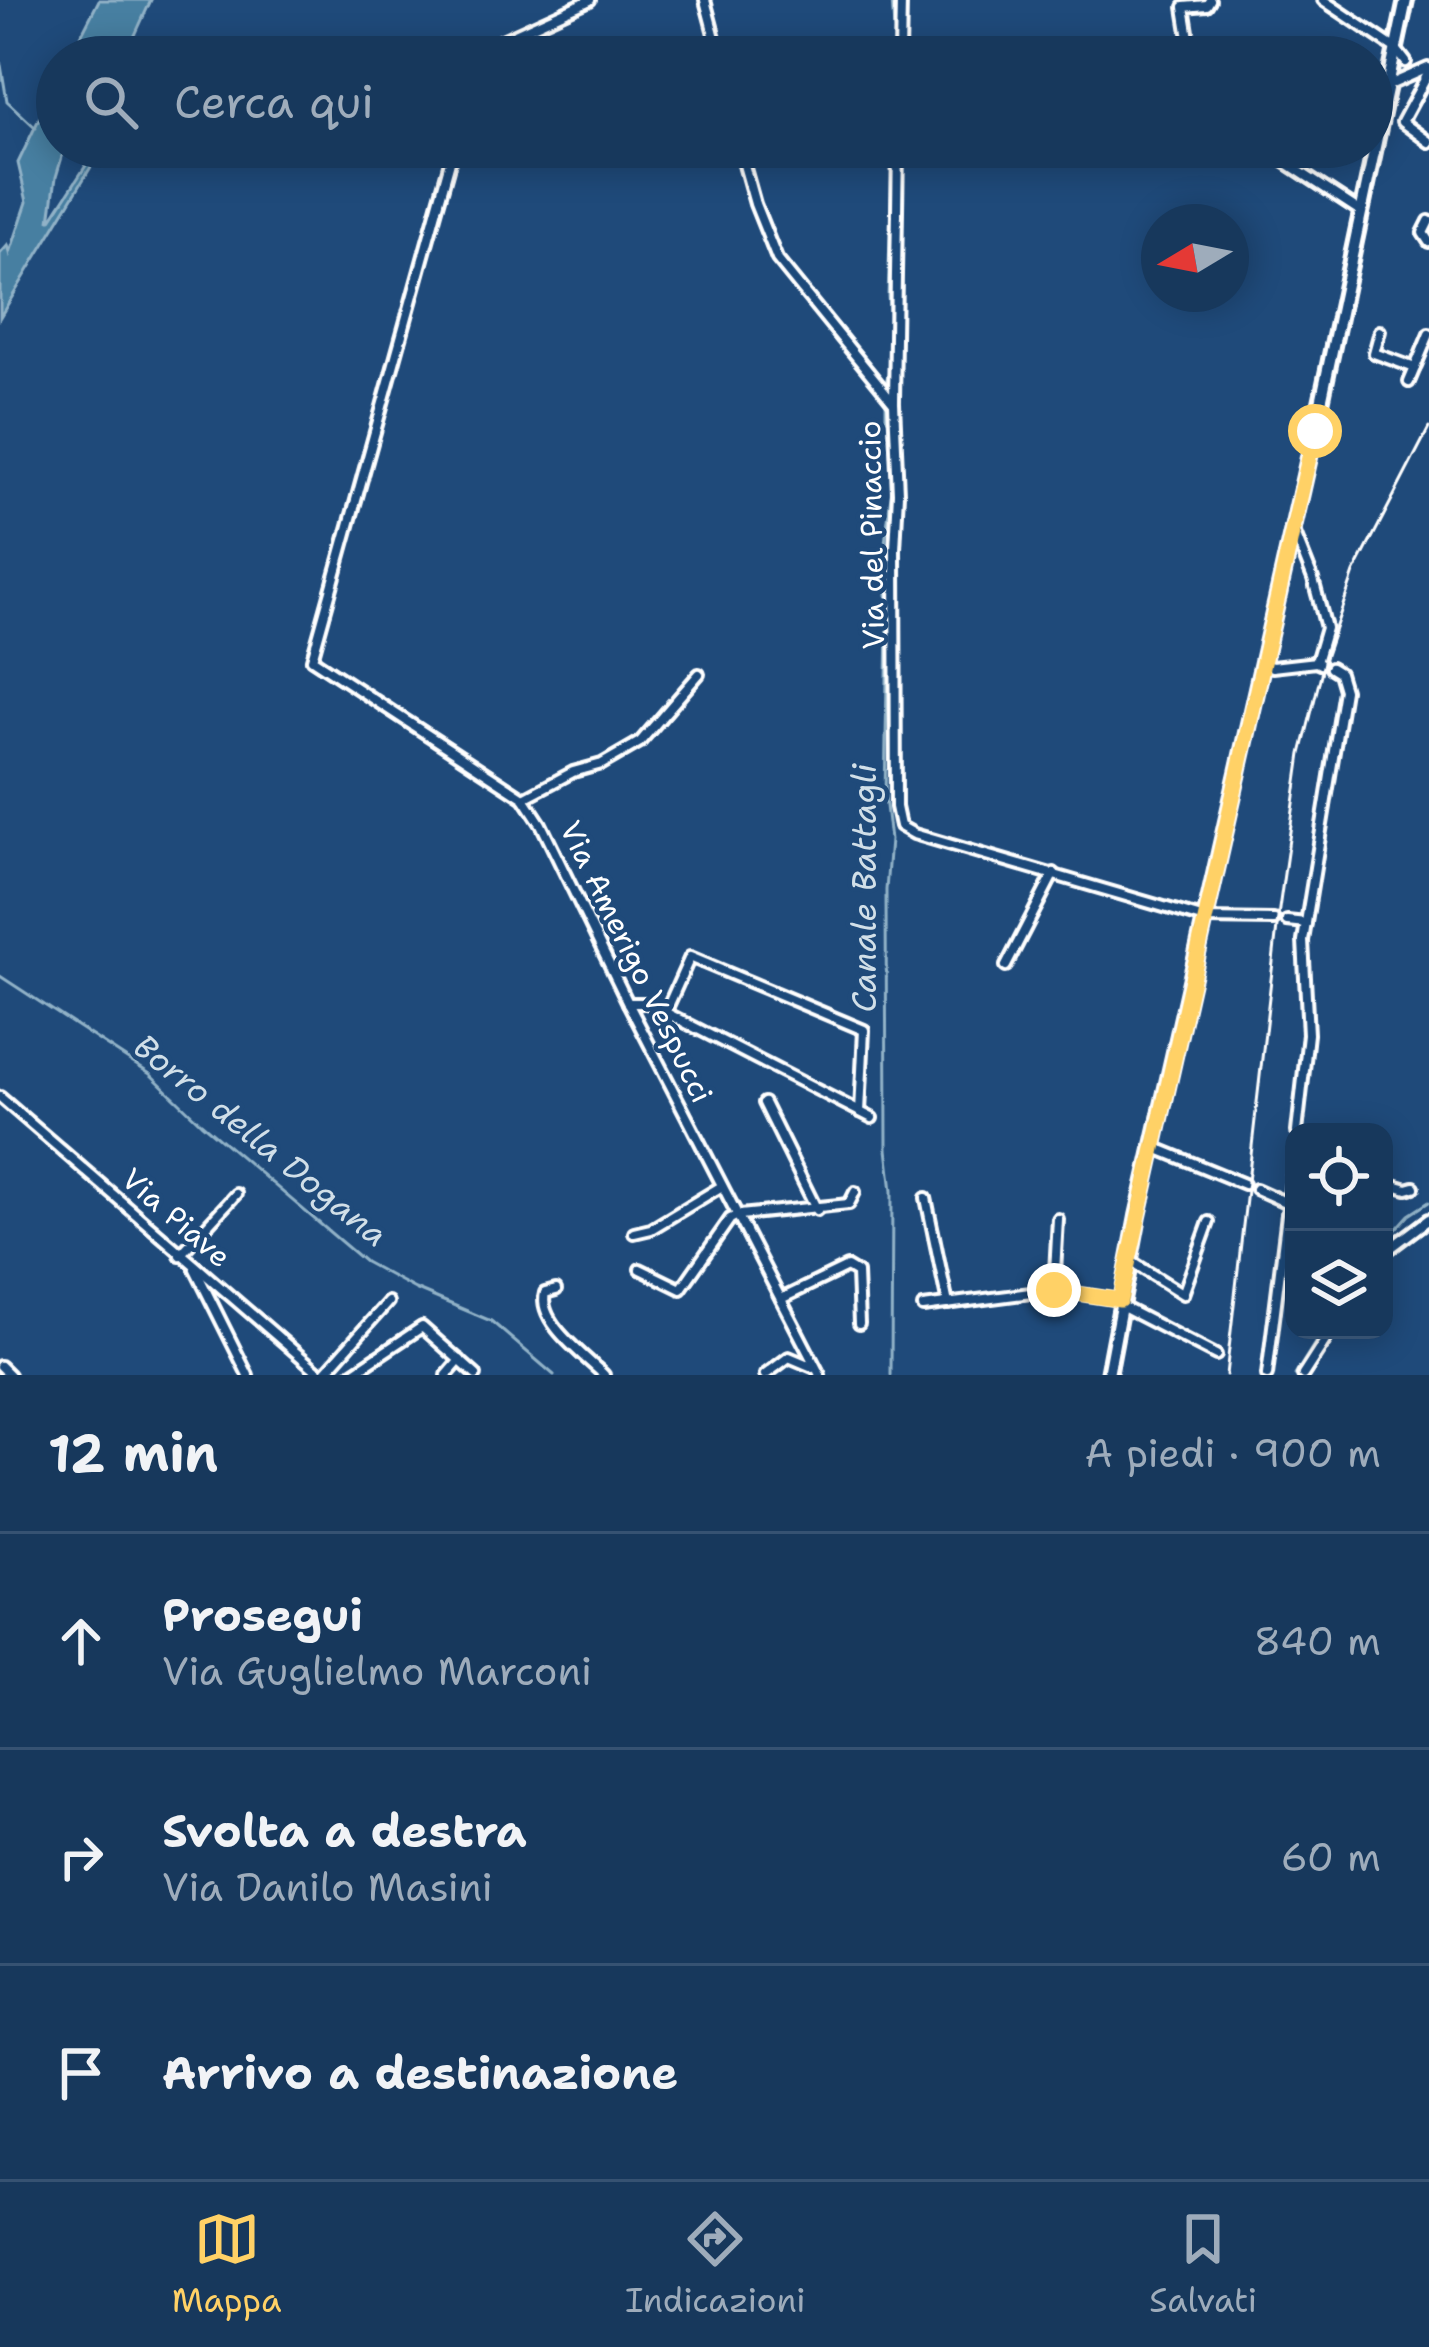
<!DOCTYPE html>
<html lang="it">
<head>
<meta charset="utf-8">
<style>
	body { margin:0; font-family:"Shantell Sans",sans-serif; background:#244365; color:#f1f3f6 }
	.controls { position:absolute; right:36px; bottom:36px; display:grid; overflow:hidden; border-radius:24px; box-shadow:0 6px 30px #0003 }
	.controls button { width:108px; height:108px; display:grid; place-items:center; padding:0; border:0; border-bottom:3px solid #365272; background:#17385c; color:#f1f3f6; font:60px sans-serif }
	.compass { position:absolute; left:1141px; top:204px; width:108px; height:108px; border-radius:50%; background:#17385c; box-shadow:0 6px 30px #0003; rotate:260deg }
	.stop { position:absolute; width:36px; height:36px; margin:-27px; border:9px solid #ffd166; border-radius:50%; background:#fff }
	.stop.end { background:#ffd166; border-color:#fff; box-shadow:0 3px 12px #0008 }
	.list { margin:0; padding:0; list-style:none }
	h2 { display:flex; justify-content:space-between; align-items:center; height:156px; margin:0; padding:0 48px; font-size:51px }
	h2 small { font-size:39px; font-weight:400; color:#9eacbb }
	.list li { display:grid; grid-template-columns:78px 1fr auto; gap:36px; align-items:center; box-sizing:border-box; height:216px; padding:0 48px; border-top:3px solid #365272 }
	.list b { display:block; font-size:45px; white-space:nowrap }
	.list p { margin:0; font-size:39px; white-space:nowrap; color:#9eacbb }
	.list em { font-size:39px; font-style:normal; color:#9eacbb }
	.icon { flex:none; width:66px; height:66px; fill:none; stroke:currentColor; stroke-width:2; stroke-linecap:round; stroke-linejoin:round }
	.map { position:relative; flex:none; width:1429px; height:1375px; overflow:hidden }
	.search { position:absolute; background:#17385c; box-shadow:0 6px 30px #0003; left:36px; right:36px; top:36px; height:132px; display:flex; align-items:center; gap:30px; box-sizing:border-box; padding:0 42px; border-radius:66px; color:#9eacbb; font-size:45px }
	.sheet { height:804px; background:#17385c }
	nav { display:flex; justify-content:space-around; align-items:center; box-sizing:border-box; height:168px; border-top:3px solid #365272; background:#17385c; font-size:33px; color:#9eacbb }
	nav a { display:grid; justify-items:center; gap:6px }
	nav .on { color:#ffd166 }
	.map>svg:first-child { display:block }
	.water { fill:#477fa1; stroke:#91b2c7; stroke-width:3 }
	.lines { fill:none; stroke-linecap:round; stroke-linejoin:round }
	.stream { stroke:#91b2c7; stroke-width:3 }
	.street-casing { stroke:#fff; stroke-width:16 }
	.secondary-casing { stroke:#fff; stroke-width:20 }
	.street { stroke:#1f4a7a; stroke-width:8 }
	.secondary { stroke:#1f4a7a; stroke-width:10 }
	.rail { stroke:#fff; stroke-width:3 }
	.route { stroke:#ffd166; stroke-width:15 }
	.labels { text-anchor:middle; stroke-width:9; stroke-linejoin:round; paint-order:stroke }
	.street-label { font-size:30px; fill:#fff; stroke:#1f4a7a }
	.water-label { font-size:33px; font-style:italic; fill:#d1dfe8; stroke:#1f4a7a }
</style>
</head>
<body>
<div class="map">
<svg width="1429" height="1375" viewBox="0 0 1429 1375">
	<rect width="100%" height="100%" fill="#1f4a7a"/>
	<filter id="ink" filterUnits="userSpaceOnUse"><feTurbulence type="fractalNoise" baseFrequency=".00833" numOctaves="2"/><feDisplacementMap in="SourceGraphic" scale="24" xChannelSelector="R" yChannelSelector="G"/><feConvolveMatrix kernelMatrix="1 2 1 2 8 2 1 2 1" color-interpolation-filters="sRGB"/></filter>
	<g filter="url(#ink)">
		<g class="water">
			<path d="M99,0H151L125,57H70Z"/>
			<path d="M57,81V147H65L56,177L50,221L98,147H103L0,317V254L8,245L10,253L27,202L18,163Z"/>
		</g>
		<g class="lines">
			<g class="stream">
				<path d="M892,0L894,29"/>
				<path d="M894,57L895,44"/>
				<path d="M0,59L7,101L36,128"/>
				<path d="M891,337L888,296L893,147"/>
				<path d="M886,382L891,364"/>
				<path d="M886,401V416L891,426L892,487L885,543L888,621L885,797L890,840L886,890L887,1149L892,1191L891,1375"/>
				<path d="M0,976L150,1074L201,1123L365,1262L415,1289L491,1321L554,1375"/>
				<path d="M1384,1243L1409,1215L1429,1202"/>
				<path d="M1295,1375L1323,1330"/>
			</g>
			<g class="street-casing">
				<g id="street">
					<path d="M705,0L720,57"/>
					<path d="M1323,0L1396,49L1406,62"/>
					<path d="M484,57L502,40L590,0"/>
					<path d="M900,57L901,0"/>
					<path d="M1192,57L1184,7L1207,5L1210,0"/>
					<path d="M1429,72L1402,122L1429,142"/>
					<path d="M1387,86L1428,68"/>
					<path d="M454,147L312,659L524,798L541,824L628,1003L820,1375"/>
					<path d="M739,147L755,204L777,259L894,403L898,493L895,549L896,807L900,826L914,834L1205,919L1274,920"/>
					<path d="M1262,147L1360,211"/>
					<path d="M1429,221L1423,233L1429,242"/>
					<path d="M1380,331L1374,353L1415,368"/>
					<path d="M1409,382L1429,334"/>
					<path d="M894,401L898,147"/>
					<path d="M1294,531L1313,579L1326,628L1316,662L1320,664"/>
					<path d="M1263,664L1272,667L1316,662"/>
					<path d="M524,798L573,772L602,764L640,742L699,674"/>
					<path d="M1287,921L1306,923"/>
					<path d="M1006,966L1054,873"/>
					<path d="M628,1003H647L872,1118"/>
					<path d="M665,1013L690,957L864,1030L860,1112"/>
					<path d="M0,1097L322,1375"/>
					<path d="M764,1103L817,1210"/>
					<path d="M1297,1132L1308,1034L1303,941L1344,690L1339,673L1331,668"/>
					<path d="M1156,1148L1244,1184"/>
					<path d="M1384,1182L1407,1189L1414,1187"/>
					<path d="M1256,1189L1294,1206"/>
					<path d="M926,1198L948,1304"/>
					<path d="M740,1215L849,1204L855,1192"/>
					<path d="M634,1233L651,1229L722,1186"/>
					<path d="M1384,1253L1429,1219"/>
					<path d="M180,1255L236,1194"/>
					<path d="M1129,1260L1183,1294L1209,1222"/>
					<path d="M195,1269L248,1375"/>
					<path d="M640,1269L681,1289L730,1219L738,1215"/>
					<path d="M556,1290L545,1293C537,1322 584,1355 604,1375"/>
					<path d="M1054,1290L1058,1219"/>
					<path d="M781,1299L847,1267L857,1273L859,1324"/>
					<path d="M1121,1306L1216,1355"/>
					<path d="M923,1307L1054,1290L1120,1300"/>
					<path d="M0,1366L9,1375"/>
					<path d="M323,1375L388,1302"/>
					<path d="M350,1375L422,1327L476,1375"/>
					<path d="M447,1375L460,1360"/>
					<path d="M765,1375L789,1357L815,1368"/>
					<path d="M1267,1375L1294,1158"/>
					<path d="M1303,1375L1332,1330"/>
				</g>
			</g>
			<g class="secondary-casing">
				<path id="secondary" d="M1108,1375L1138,1216L1315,431L1406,0"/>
			</g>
			<use href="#street" class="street"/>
			<use href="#secondary" class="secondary"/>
			<path class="rail" d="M1226,1375L1279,909L1301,754L1325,658L1354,573L1429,428"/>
		</g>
	</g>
	<g class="lines" filter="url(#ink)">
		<path class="route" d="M1054,1290L1120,1300L1315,431"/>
	</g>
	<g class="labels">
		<g class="street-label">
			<text transform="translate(872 535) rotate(-91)" y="10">Via del Pinaccio</text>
			<text transform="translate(636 962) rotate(64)" y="10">Via Amerigo Vespucci</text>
			<text transform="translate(176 1218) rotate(41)" y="10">Via Piave</text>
		</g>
		<g class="water-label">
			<text transform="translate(864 888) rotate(-90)" y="12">Canale Battagli</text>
			<text transform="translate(261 1140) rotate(39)" y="12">Borro della Dogana</text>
		</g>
	</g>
</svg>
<div class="controls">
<button><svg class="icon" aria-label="locate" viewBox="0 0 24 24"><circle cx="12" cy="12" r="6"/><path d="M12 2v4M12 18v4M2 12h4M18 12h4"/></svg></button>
<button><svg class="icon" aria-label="layers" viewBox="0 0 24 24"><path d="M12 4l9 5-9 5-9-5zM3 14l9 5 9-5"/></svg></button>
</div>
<svg class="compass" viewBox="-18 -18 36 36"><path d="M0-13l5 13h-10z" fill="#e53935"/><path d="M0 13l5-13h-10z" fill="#9eacbb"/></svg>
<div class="stop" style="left:1315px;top:431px"></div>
<div class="stop end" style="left:1054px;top:1290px"></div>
<div class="search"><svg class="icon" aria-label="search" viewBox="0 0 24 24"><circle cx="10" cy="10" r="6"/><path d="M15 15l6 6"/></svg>Cerca qui</div>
</div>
<section class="sheet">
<h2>12 min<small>A piedi · 900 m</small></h2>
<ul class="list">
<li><svg class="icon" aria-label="ahead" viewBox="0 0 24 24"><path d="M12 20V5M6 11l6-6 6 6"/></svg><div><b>Prosegui</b><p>Via Guglielmo Marconi</p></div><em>840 m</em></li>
<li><svg class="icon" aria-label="right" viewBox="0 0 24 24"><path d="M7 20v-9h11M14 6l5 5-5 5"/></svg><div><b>Svolta a destra</b><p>Via Danilo Masini</p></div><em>60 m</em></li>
<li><svg class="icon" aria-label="arrive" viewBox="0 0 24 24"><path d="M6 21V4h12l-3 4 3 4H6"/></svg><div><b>Arrivo a destinazione</b></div></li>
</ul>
</section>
<nav>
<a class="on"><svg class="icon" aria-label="map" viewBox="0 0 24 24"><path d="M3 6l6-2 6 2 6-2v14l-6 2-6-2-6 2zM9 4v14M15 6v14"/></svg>Mappa</a>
<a><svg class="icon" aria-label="directions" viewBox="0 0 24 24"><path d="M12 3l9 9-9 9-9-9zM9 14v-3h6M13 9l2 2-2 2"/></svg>Indicazioni</a>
<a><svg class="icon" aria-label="saved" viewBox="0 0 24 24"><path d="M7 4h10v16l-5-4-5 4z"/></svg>Salvati</a>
</nav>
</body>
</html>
